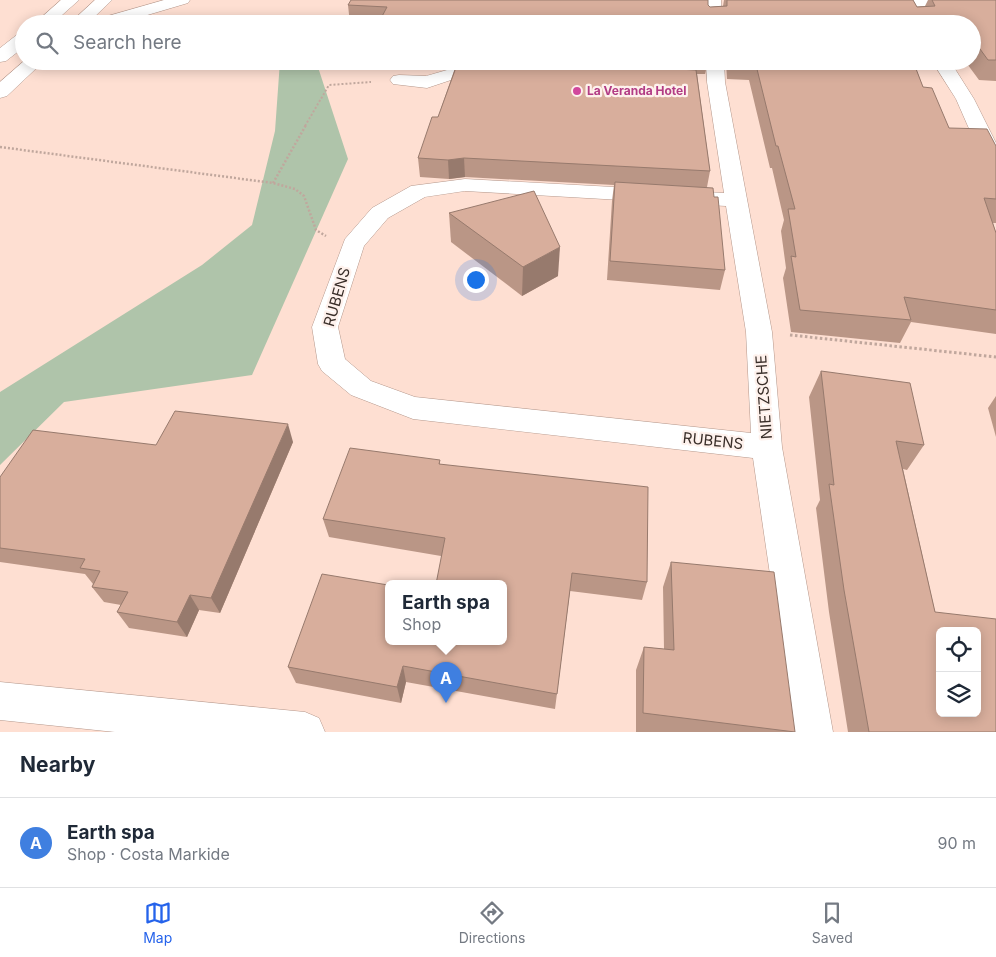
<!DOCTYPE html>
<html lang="en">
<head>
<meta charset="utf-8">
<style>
	body { margin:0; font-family:Inter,sans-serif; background:#f2f2f3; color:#1f2937 }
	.controls { position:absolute; right:15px; bottom:15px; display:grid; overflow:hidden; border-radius:8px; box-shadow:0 2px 12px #0003 }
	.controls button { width:45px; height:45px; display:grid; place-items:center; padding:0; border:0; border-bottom:1px solid #e0e1e3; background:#fff; color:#1f2937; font:25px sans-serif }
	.you { position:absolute; left:475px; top:279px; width:18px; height:18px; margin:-12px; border:4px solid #fff; border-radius:50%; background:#1a73e8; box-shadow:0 0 0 8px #1a73e833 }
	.badge { display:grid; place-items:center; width:32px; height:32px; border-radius:50%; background:#2563eb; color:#fff; font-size:16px; font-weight:700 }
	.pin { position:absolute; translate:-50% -41px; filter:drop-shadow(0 1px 2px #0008) }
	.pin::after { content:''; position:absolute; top:26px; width:18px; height:15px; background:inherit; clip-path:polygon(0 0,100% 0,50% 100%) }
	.popup { position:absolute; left:385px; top:580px; width:122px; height:65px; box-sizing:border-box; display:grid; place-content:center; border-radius:8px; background:#fff; filter:drop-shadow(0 1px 4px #0005); font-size:16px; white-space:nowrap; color:#747a83 }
	.popup b { font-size:19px; color:#1f2937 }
	.popup::after { content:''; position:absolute; left:50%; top:100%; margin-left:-10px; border:10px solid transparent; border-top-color:#fff }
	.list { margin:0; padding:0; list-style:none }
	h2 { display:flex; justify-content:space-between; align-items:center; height:65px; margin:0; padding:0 20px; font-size:21px }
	h2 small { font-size:16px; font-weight:400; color:#747a83 }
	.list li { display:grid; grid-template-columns:32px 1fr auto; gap:15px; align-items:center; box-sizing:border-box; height:90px; padding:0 20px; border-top:1px solid #e0e1e3 }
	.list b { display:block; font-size:19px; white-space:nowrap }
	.list p { margin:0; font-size:16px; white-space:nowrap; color:#747a83 }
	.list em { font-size:16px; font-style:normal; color:#747a83 }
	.icon { flex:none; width:28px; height:28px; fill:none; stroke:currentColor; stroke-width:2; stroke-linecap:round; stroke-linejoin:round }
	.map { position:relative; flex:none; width:996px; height:732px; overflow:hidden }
	.search { position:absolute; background:#fff; box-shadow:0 2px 12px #0003; left:15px; right:15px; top:15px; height:55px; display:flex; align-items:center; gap:12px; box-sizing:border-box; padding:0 18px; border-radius:28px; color:#747a83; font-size:19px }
	.sheet { height:155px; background:#fff }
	nav { display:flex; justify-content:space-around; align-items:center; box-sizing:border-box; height:70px; border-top:1px solid #e0e1e3; background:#fff; font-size:14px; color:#747a83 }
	nav a { display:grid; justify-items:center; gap:2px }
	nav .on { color:#2563eb }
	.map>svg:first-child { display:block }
	.green { fill:#afc4aa }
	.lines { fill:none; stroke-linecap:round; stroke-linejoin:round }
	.minor-casing { stroke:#b4978b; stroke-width:1 }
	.tertiary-casing { stroke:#b4978b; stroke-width:1 }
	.path-far2 { stroke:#c0a79d; stroke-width:2; stroke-dasharray:2 2; stroke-linecap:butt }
	.path-far1 { stroke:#c0a79d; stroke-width:2.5; stroke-dasharray:2 2; stroke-linecap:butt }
	.path { stroke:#c0a79d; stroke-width:3; stroke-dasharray:2.5 2.5; stroke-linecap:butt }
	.minor { fill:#fff; fill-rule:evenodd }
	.tertiary { fill:#fff; fill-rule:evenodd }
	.wall { fill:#ba9686 }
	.shaded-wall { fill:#977a6d }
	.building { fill:#d8ae9c; stroke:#977a6d; fill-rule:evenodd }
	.hotel-dot { fill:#d1479c; stroke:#fef1ec; stroke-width:2 }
	.labels { text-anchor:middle; stroke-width:4.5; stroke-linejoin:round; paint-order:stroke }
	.far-hotel-label { font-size:12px; font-weight:bold; fill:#b23c85; stroke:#fef1ec; text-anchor:start }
	.street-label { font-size:15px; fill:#392e29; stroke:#fef1ec }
</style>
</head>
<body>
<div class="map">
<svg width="996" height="732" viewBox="0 0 996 732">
	<rect width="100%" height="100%" fill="#fedfd2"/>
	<path class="green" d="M280,61H316L348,159L252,375L64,402L0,465V392L202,265L252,225L275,131Z"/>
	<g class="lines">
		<g class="minor-casing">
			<g id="minor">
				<path d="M705,0H721L722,24H706Z"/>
				<path d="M706,61H724L725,82L772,332L782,447L833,732H793L753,458L413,419L351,395L322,371L318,364L312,327L345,239L372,208L411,186L465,179L724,193L707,82ZM465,191L726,206L746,332L751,433L415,397L371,381L345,359L338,327L364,246L388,218L425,197Z"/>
				<path d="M932,61H950L974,99L996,143V171L989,169L985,165L956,99Z"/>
				<path d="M468,64L495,66L498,70L495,74H469L427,88L393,84L390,80L393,76L399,75L426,76Z"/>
				<path d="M0,682L305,712L319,718L325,732H115L0,720Z"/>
			</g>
		</g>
		<g class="tertiary-casing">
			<g id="tertiary">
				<path d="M61,0H79L52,24H34Z"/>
				<path d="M95,0H112L87,24H69Z"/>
				<path d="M164,0H190L188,3L117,24H97L108,16Z"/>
				<path d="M848,0H991L989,3L983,5L905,7L856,5L850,3Z"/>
				<path d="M24,33V47L6,61L0,62V48L18,34Z"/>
				<path d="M24,61H44L7,96L0,98V82Z"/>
			</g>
		</g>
		<path class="path-far2" d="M305,126L329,85L371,82"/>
		<g class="path-far1">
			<path d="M0,147L273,183L295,189L304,196L316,230L326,236"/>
			<path d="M273,183L306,125"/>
		</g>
		<path class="path" d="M790,335L996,357"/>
		<use href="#minor" class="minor"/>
		<use href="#tertiary" class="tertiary"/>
	</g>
	<g class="wall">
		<path d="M724,0H913L917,7L925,6L928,0H996V81L979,80L965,61H972V24H350L348,5H708L710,7L723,6Z"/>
		<path d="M368,61H708L705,74H697L710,171L707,187L725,270L720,290L607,280L612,201L614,185L465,177L449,179L420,177L418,158L438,117L456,65L439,70L369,66Z"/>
		<path d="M726,61H913L923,87L949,128L996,146V223H993L996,233V334L911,322L900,343L791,332L783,278L786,268L781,231L784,220L772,168H770L749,80L727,79Z"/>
		<path d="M449,213L558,276L522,296L451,242Z"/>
		<path d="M821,371L924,445L907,470L903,469L935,612L996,732H848L829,612L816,508L820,500L809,397Z"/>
		<path d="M996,396V437L988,408Z"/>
		<path d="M293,442L220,613L199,610L187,637L129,628L117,612L121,605L104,602L92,587L93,584L85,574L0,562V477L156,445Z"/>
		<path d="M440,460V464L647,582L642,600L570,591L555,709L406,682L401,703L296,683L288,667L504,642L441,556L329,537L323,519Z"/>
		<path d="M671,562L795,732H636V670L644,647L664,649L663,587Z"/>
	</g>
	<g class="shaded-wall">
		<path d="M438,61H468V62L439,70Z"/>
		<path d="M464,158L465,177L449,179L448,160Z"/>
		<path d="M560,247L558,276L522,296L523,267Z"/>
		<path d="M288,424L293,442L220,613L211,598Z"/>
		<path d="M190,595L199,610L187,637L177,622Z"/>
		<path d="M403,666L406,682L401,703L397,687Z"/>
	</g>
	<g class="building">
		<path d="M351,0H708V5L710,7L727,6V0H913L917,7L935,6L932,0H996V60H988L972,38V24H378L387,7L348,5Z"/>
		<path d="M459,61H528L696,70L710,171L464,158L448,160L418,158L432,117H438L458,62Z"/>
		<path d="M755,61H913L923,87L932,88L949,128L987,129L996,146V199L984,198L996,233V310L904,297L911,320L800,310L791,256L796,257L788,209H795L778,146H776Z"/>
		<path d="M615,182L713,188L714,197H718L725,270L610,261Z"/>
		<path d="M534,191L560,247L523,267L449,213Z"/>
		<path d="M821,371L910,383L924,445L896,441L935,612L996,619V732H869L844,590L829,484L834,485ZM940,631H977V713H940Z"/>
		<path d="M175,411L288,424L211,598L190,595L177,622L117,612L128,592L92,587L100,571L80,568L85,559L0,548V477L33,430L156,445Z"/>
		<path d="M350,448L440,460L439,464L648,487L647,582L572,573L557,694L403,666L397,687L288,667L322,574L388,585V642H504V584H436L445,538L323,519Z"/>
		<path d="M671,562L774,572L795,732L643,713L644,647L674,650Z"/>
	</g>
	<circle class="hotel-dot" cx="577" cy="91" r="5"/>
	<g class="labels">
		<g class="far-hotel-label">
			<text x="587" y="95">La Veranda Hotel</text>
		</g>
		<g class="street-label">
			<text transform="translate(337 297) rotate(-74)" y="5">RUBENS</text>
			<text transform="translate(764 397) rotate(-94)" y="5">NIETZSCHE</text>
			<text transform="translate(713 441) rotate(6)" y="5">RUBENS</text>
		</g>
	</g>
</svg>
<div class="controls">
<button><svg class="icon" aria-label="locate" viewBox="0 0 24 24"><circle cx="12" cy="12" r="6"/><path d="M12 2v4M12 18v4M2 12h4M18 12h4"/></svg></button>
<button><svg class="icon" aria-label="layers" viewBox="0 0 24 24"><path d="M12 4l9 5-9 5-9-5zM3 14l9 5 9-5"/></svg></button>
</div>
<div class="you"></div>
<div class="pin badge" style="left:446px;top:703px;background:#3f7fe0">A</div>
<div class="popup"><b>Earth spa</b>Shop</div>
<div class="search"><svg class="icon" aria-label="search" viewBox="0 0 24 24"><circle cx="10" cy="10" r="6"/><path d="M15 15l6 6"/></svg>Search here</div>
</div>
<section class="sheet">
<h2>Nearby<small></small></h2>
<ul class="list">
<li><span class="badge" style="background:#3f7fe0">A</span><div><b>Earth spa</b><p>Shop · Costa Markide</p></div><em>90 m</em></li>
</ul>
</section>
<nav>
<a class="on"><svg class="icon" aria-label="map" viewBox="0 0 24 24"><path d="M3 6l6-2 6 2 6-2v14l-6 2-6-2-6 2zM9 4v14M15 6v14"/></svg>Map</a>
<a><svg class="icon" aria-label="directions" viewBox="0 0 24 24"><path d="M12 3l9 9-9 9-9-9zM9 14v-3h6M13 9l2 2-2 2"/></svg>Directions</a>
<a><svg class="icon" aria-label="saved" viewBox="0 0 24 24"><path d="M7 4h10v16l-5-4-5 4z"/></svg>Saved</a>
</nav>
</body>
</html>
